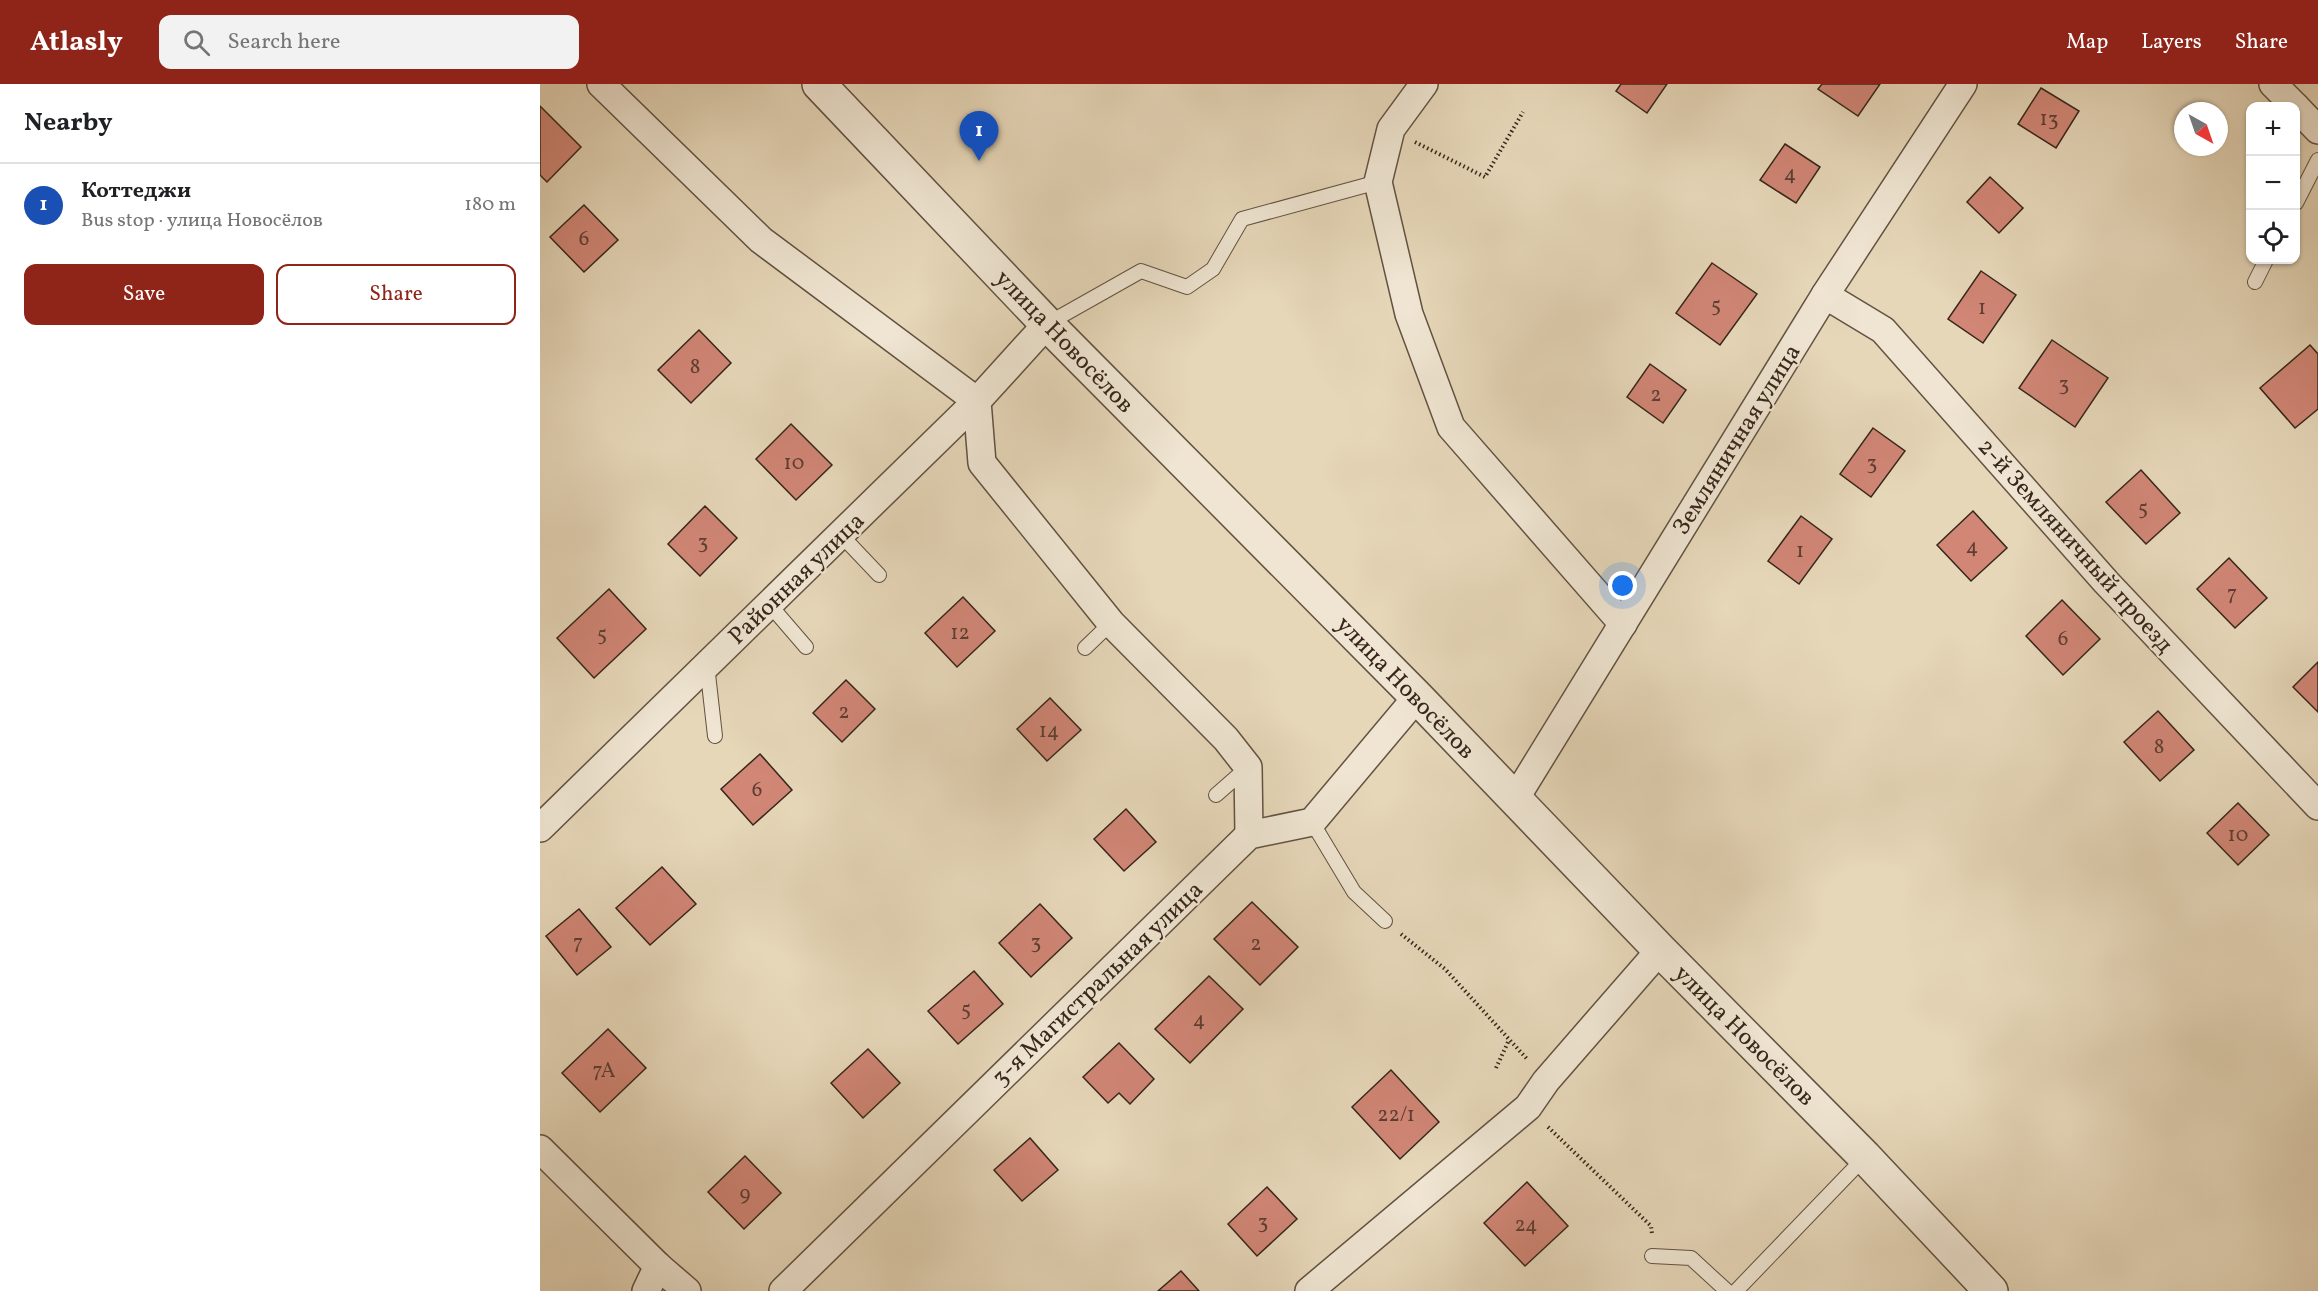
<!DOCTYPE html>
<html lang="en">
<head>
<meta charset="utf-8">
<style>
	body { margin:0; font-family:Vollkorn,serif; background:#f2f2f2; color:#202124 }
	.controls { position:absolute; right:18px; top:18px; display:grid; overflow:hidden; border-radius:12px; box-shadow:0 2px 4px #0004 }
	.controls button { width:54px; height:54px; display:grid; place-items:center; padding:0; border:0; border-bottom:2px solid #e0e0e0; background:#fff; color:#202124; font:30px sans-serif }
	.compass { position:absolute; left:1634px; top:18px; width:54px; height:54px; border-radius:50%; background:#fff; box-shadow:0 2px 4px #0004; rotate:140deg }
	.you { position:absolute; left:1083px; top:502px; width:21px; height:21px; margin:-15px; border:4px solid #fff; border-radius:50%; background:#1a73e8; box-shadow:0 0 0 9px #1a73e833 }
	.badge { display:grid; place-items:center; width:39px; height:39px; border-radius:50%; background:#8f2418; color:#fff; font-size:20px; font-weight:700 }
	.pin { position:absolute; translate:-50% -50px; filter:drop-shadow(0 2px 3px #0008) }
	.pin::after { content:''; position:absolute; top:32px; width:21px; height:18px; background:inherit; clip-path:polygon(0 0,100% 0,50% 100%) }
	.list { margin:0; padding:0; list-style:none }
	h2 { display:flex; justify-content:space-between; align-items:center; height:78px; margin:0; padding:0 24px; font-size:26px }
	h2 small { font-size:20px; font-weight:400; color:#757577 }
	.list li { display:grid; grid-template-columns:39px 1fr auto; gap:18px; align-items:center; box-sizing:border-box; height:84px; padding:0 24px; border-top:2px solid #e0e0e0 }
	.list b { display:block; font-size:22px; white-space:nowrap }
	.list p { margin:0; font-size:20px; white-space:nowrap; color:#757577 }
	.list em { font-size:20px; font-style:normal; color:#757577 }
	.actions { display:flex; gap:12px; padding:18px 24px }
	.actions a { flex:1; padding:14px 0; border:2px solid #8f2418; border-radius:12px; text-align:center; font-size:21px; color:#8f2418 }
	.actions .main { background:#8f2418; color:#fff }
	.icon { flex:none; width:33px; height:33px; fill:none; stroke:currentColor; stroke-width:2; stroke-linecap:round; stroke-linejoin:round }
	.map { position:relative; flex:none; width:1778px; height:1207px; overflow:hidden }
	header { display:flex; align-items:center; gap:36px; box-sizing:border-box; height:84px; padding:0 30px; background:#8f2418; color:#fff }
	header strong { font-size:28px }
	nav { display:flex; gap:33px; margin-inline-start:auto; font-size:21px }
	.search { width:420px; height:54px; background:#f2f2f2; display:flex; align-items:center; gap:15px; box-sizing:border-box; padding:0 21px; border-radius:12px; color:#757577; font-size:22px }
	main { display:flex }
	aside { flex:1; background:#fff }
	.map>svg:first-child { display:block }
	.building { fill:#d18676; stroke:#36261b; stroke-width:1.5 }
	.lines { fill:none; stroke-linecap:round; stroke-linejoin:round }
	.service-casing { stroke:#625242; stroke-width:16 }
	.minor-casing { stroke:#625242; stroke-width:30 }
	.tertiary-casing { stroke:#625242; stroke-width:36 }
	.path { stroke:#36261b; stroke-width:4; stroke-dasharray:1.5 3; stroke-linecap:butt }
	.service { stroke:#efe5d2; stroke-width:14 }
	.minor { stroke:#efe5d2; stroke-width:27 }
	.tertiary { stroke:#efe5d2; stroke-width:33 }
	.labels { text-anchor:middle; stroke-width:4.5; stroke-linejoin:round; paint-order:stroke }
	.number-label { font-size:21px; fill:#5d3e32 }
	.street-label { font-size:24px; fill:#36261b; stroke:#efe5d2 }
</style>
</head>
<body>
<header>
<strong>Atlasly</strong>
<div class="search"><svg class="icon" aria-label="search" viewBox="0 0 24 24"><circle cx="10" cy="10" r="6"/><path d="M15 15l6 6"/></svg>Search here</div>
<nav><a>Map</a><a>Layers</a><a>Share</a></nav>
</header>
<main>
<aside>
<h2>Nearby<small></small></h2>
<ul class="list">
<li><span class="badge" style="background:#1a4fb4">1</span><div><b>Коттеджи</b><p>Bus stop · улица Новосёлов</p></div><em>180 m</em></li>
</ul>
<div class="actions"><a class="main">Save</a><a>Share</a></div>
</aside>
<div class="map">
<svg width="1778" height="1207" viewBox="0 0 1778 1207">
	<rect width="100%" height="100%" fill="#e6d7b9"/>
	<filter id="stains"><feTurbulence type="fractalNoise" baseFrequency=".00333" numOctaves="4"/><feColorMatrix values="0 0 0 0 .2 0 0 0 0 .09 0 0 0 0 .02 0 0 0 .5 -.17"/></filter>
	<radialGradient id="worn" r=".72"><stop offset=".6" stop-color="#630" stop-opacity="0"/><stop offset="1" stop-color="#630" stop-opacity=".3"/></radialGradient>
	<g class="building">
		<path d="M1081,0H1127L1107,29L1076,7Z"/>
		<path d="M1282,0H1340L1318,32L1278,5Z"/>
		<path d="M1501,4L1539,27L1516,64L1478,40Z"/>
		<path d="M0,22L41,63L7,98L0,91Z"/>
		<path d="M1245,60L1280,83L1256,119L1220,96Z"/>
		<path d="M1450,93L1483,124L1459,149L1427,118Z"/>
		<path d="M44,121L78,156L44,188L10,153Z"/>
		<path d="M1172,179L1217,210L1180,261L1136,229Z"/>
		<path d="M1441,187L1476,211L1443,259L1408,235Z"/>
		<path d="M159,246L191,279L151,319L118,286Z"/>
		<path d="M1512,256L1568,294L1535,343L1479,304Z"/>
		<path d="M1770,261L1778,270V325L1755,344L1720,304Z"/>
		<path d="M1110,280L1146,306L1123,339L1087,313Z"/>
		<path d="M251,340L292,381L256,416L216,375Z"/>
		<path d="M1333,344L1365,367L1331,413L1300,390Z"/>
		<path d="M1601,386L1640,429L1606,460L1566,418Z"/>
		<path d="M165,422L197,454L160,492L128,460Z"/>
		<path d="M1433,427L1467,464L1431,497L1397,461Z"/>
		<path d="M1261,432L1292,455L1259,500L1228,477Z"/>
		<path d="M1689,474L1727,514L1695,544L1657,505Z"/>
		<path d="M69,505L106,545L54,594L17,554Z"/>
		<path d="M423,513L455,547L417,583L385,549Z"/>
		<path d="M1522,516L1560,555L1523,591L1486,552Z"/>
		<path d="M1778,578V628L1753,603Z"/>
		<path d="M306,596L335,625L302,658L273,629Z"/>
		<path d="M510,614L541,646L507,677L477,645Z"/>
		<path d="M1618,627L1654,666L1620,697L1584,658Z"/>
		<path d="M220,670L252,706L213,741L181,705Z"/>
		<path d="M1698,719L1729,751L1698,781L1667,749Z"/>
		<path d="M586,725L616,758L584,787L554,755Z"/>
		<path d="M122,783L156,820L110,861L76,824Z"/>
		<path d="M712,818L758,863L720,901L674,855Z"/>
		<path d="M500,820L532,854L491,893L459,859Z"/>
		<path d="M39,825L71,863L37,891L6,852Z"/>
		<path d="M434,887L463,920L418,960L388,927Z"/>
		<path d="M669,892L703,925L650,979L615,945Z"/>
		<path d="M68,945L106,984L60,1028L22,989Z"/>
		<path d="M579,959L614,995L590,1020L579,1009L568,1019L543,993Z"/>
		<path d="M328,965L360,999L323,1034L291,999Z"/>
		<path d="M851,986L899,1038L860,1075L812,1023Z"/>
		<path d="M490,1054L518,1086L482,1117L454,1086Z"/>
		<path d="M205,1072L241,1109L204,1145L168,1108Z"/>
		<path d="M987,1098L1028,1142L985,1182L944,1139Z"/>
		<path d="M727,1103L757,1135L717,1172L688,1140Z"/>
		<path d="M641,1187L659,1207H618Z"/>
	</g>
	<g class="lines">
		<g class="service-casing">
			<g id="service">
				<path d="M1756,119L1778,76"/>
				<path d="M1715,198L1726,176"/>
				<path d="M507,240L601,187L647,203L673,185L702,135L838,98"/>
				<path d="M301,451L339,491"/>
				<path d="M229,520L266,563"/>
				<path d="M545,564L571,539"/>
				<path d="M167,581L175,652"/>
				<path d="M676,711L708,683"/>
				<path d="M772,738L814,808L845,837"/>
				<path d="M1112,1172L1151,1174L1187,1207"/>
				<path d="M1196,1207L1325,1073"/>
			</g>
		</g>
		<g class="minor-casing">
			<g id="minor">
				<path d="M61,0L221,156L437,317L442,379L571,539L686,655L708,683L709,751"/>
				<path d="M884,0L851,45L838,98L869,230L911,343L1083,540"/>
				<path d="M1733,0L1755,22"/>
				<path d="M1756,23L1778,46"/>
				<path d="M1285,211L1343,246L1566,498L1778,722"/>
				<path d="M975,715L1285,211L1423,0"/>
				<path d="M0,744L437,317L507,240"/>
				<path d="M0,1065L118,1182L147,1207"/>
				<path d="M106,1207L118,1182"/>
				<path d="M243,1207L709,751L772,738L877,613"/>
				<path d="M769,1207L988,1023L1006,997L1120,866"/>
			</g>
		</g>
		<g class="tertiary-casing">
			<path id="tertiary" d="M279,0L507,240L877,613L1120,866L1325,1073L1451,1207"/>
		</g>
		<g class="path">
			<path d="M875,58L945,93L983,28"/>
			<path d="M861,850L905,885L988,976"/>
			<path d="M956,984L969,956"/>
			<path d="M1008,1043L1111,1142L1112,1150"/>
		</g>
		<use href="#service" class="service"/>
		<use href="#minor" class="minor"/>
		<use href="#tertiary" class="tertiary"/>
	</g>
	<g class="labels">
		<g class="number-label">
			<text x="1509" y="41">13</text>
			<text x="1250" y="96">4</text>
			<text x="44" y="161">6</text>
			<text x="1176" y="227">5</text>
			<text x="1442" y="230">1</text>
			<text x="155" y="289">8</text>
			<text x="1524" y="306">3</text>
			<text x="1116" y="317">2</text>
			<text x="254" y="385">10</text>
			<text x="1332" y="385">3</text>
			<text x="1603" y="430">5</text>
			<text x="163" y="464">3</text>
			<text x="1432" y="469">4</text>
			<text x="1260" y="473">1</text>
			<text x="1692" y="516">7</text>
			<text x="420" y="555">12</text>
			<text x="62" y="556">5</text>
			<text x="1523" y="561">6</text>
			<text x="304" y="634">2</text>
			<text x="509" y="653">14</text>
			<text x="1619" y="669">8</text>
			<text x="217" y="712">6</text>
			<text x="1698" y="757">10</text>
			<text x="496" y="864">3</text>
			<text x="38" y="865">7</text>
			<text x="716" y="866">2</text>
			<text x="426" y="931">5</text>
			<text x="659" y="942">4</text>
			<text x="64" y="993">7А</text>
			<text x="856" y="1037">22/1</text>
			<text x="205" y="1116">9</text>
			<text x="723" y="1144">3</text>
			<text x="986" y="1147">24</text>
		</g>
		<g class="street-label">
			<text transform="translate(525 257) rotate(46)" y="8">улица Новосёлов</text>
			<text transform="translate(1196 355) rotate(-58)" y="8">Земляничная улица</text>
			<text transform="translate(1536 461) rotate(48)" y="8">2-й Земляничный проезд</text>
			<text transform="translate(256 494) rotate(-44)" y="8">Районная улица</text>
			<text transform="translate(866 603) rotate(46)" y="8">улица Новосёлов</text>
			<text transform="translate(557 899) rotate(-44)" y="8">3-я Магистральная улица</text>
			<text transform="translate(1205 951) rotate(45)" y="8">улица Новосёлов</text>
		</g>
	</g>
	<rect width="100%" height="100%" filter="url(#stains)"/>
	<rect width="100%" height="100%" fill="url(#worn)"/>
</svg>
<div class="controls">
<button>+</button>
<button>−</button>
<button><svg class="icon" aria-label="locate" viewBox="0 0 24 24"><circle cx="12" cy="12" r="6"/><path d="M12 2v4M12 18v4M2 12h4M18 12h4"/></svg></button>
</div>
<svg class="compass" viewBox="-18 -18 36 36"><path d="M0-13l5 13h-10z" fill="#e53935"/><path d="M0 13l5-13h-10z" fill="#757577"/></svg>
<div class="you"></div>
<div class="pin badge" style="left:439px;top:77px;background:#1a4fb4">1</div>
</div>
</main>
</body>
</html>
